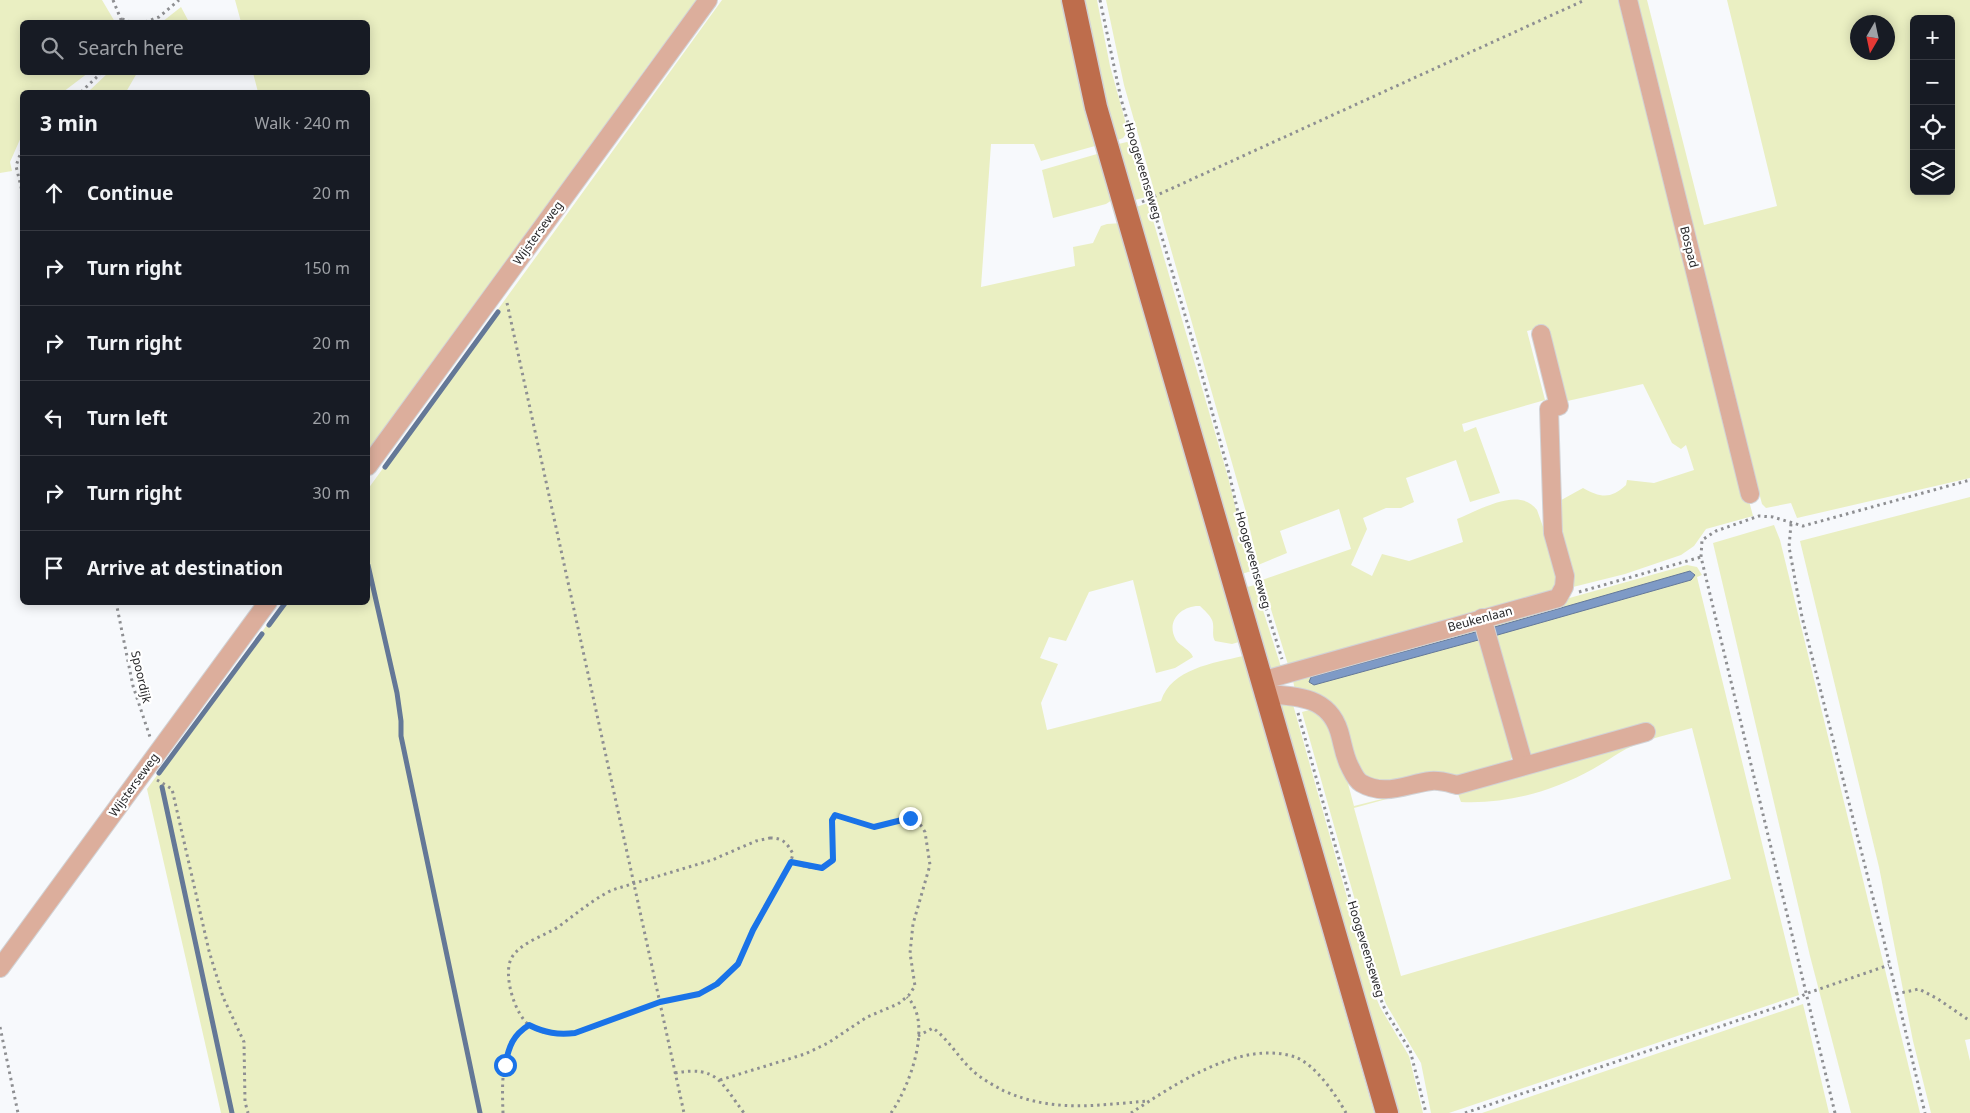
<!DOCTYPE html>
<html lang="en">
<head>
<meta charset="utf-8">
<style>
	body { margin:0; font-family:"Noto Sans",sans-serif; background:#20242c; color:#f1f3f6 }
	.controls { position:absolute; right:15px; top:15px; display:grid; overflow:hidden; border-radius:8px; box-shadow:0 2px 12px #0003 }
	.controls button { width:45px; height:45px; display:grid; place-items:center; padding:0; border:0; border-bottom:1px solid #363941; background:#171b24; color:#f1f3f6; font:25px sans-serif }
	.compass { position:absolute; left:1850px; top:15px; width:45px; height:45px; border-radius:50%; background:#171b24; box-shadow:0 2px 12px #0003; rotate:189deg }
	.stop { position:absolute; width:15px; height:15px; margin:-11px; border:4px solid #1a73e8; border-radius:50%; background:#fff }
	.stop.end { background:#1a73e8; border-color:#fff; box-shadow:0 1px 5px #0008 }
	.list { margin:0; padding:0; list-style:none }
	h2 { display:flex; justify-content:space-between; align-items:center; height:65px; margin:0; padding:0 20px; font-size:21px }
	h2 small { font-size:16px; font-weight:400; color:#9ea1a6 }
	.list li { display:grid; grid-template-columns:32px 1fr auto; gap:15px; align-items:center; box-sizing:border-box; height:75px; padding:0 20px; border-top:1px solid #363941 }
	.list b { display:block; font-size:19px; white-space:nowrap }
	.list em { font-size:16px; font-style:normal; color:#9ea1a6 }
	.icon { flex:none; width:28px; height:28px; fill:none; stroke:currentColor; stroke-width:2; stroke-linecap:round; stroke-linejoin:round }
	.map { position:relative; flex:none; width:1970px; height:1113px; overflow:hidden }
	.search { position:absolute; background:#171b24; box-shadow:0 2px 12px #0003; left:20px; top:20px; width:350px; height:55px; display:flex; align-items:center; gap:12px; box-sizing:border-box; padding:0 18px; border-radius:8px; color:#9ea1a6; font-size:19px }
	.panel { position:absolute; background:#171b24; box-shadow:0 2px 12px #0003; left:20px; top:90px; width:350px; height:515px; border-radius:8px }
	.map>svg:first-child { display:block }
	.green { fill:#eaefc2; fill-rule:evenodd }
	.water { fill:#7e9ac6; stroke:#647897 }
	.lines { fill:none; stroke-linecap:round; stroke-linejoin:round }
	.stream { stroke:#647897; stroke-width:5 }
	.minor-casing { stroke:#d2d3d6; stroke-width:20 }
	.major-casing { stroke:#d2d3d6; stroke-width:25 }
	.path { stroke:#8e8f92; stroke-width:3; stroke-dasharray:2.5 4; stroke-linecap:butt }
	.minor { stroke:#dcae9c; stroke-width:18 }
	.major { stroke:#be6d4c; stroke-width:22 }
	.route { stroke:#1a73e8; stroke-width:6 }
	.labels { text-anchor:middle; stroke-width:4.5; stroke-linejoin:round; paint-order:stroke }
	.street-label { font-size:12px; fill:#28282a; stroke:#fff }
</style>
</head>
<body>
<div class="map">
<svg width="1970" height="1113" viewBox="0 0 1970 1113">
	<rect width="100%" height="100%" fill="#f7f9fc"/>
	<g class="green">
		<path d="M0,0H102L115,22H22V72L88,73L63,92H22V135L10,162L12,171L0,173Z"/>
		<path d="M235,0H698L649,64L512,257L368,455V92H258L253,73L368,72V22H241Z"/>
		<path d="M722,0H1062L1099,142L1095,146L1041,161L1034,144H991L981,287L1075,266L1073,247L1093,243L1101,226L1107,224L1122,223L1239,642L1232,644L1215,641C1211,635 1215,627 1212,620C1210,615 1204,610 1200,606C1182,605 1165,621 1176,640C1181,647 1190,649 1193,657L1175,668L1156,673L1133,580L1089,592L1066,641L1049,637L1040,658L1058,664L1041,703L1047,730L1161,701C1171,669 1213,663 1243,656L1374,1113H221L147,789L283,603L368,602V489Z"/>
		<path d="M1080,0H1097L1110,66L1128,131L1123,138L1113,142Z"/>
		<path d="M1106,0H1618L1753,516L1706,529L1694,546L1681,555L1625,574L1569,588L1545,509L1583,488C1601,498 1611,499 1626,485L1627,480L1654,483L1694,470L1686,445L1681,449L1672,443L1643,384L1563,402L1543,327L1527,331L1545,400L1462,424L1464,432L1476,427L1500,493L1470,502L1456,460L1406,478L1414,502L1401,508H1386L1363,518L1367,529L1351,565L1372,576L1382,554L1409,561L1463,542L1457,519C1478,511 1519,485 1537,510L1561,577L1556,591L1289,668L1262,580L1351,549L1339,509L1280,531L1287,553L1258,565L1246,512L1124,85Z"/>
		<path d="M1632,0H1647L1704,225L1777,206L1727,0H1970V478L1797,518L1791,503L1766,508L1762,504ZM1914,19H1951V191H1914ZM1858,22H1888V52H1858Z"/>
		<path d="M181,7L189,22H162Z"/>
		<path d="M108,73V72L137,73L126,92H88Z"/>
		<path d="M1127,142L1131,144L1146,197L1135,200L1128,196L1114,145Z"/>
		<path d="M1097,154L1103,157L1115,198L1106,204L1053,218L1042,170Z"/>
		<path d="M1148,203L1228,477L1251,571L1239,575L1136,207Z"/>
		<path d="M1970,497V1039L1965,1040L1970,1061V1113H1931L1913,1041L1879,867L1800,541Z"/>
		<path d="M1774,525L1780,540L1920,1113H1851L1810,956L1713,543Z"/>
		<path d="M1687,565L1697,567L1702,575L1697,577L1799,995L1449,1113H1431L1421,1063L1386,1004L1378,982L1302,712L1317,708L1335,735L1354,806L1434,786L1354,808L1401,976L1731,879L1692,728C1670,734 1647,739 1626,749C1615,755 1604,763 1593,769C1551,792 1508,804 1461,802L1457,791L1532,756L1527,751L1494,636L1691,580L1694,573L1690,571L1491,628V620Z"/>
		<path d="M1255,585L1282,670L1268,674L1243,588Z"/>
		<path d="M1472,626L1479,631L1310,678L1311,684L1314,685L1482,639L1513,755L1508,764L1455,780L1421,776L1372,782L1358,769L1350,742L1295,690L1292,676Z"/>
		<path d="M1292,701L1373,990L1380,1007L1409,1056L1423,1113H1394L1280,704Z"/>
		<path d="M1803,1004L1829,1113H1482Z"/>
	</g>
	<g class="water">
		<path d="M1690,571L1695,575L1691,580L1494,636L1491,628Z"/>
		<path d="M1479,631L1482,639L1314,685L1309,682L1311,677Z"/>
	</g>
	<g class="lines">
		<g class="stream">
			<path d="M385,467L498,312"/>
			<path d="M368,565L397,693L401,721V736L480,1113"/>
			<path d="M269,625L286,602"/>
			<path d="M159,773L262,634"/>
			<path d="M162,787L232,1113"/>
		</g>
		<g class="minor-casing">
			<g id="minor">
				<path d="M1628,0L1750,494"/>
				<path d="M368,466L708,0"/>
				<path d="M1482,618L1524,765"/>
				<path d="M1261,681L1558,598L1564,587L1565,576L1553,533L1549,409L1559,406L1541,334"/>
				<path d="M1264,694C1296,696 1328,696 1339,731C1343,744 1344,756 1350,767C1353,773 1356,780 1361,783C1385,797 1406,784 1431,781C1440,780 1449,783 1457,785L1646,732"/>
				<path d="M0,968L268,602"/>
			</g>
		</g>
		<g class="major-casing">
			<path id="major" d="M1073,0L1096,107L1387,1113"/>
		</g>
		<g class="path">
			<path d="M113,0L122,22"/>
			<path d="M1100,0L1121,99L1193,342L1230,477L1242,530L1282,659"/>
			<path d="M122,19L131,22"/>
			<path d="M145,22L159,17L179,0"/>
			<path d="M81,92L102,72"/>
			<path d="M22,149L16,166L22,191"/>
			<path d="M1142,202L1585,0"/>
			<path d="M507,303L684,1113"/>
			<path d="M1791,524L1789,547L1802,617L1884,941L1925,1113"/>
			<path d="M1579,592L1701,557"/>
			<path d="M116,602L133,686L150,737"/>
			<path d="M1298,713L1373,980L1386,1012L1410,1050L1426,1113"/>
			<path d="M157,780L172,789L209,951L223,997L244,1042L245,1102L248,1113"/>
			<path d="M770,838C783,838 787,843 793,854L790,864L753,930L739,964L717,984L699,994L660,1002L575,1033C560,1035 543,1035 530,1026C515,1015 503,976 511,959C519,943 544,936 558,927C576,914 592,900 612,890L712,860L756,841Z"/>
			<path d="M1896,994L1919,989L1938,999L1970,1021"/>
			<path d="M0,1027L18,1113"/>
			<path d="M918,1036L933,1028C949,1040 958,1057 972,1070C980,1078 993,1085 1004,1091C1054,1113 1096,1105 1149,1101"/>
			<path d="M675,1073C718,1065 721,1083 744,1113"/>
			<path d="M720,1080L805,1054L828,1043L867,1017L898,1004L909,995L915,986L910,953L913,924L930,865L925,832L920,824L909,818L874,827L835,815L832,820C832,857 842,880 791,862"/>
			<path d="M503,1113C502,1082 500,1043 529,1025"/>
			<path d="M891,1113C909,1088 934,1022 907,997"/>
			<path d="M1131,1113C1174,1085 1241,1039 1295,1057C1315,1064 1336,1095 1346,1113"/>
			<path d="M1465,1113L1795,1001L1805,994L1889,965"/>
			<path d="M1835,1113L1701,557L1702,540L1716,531L1759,516L1773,517L1803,526L1970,480"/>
		</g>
		<use href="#minor" class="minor"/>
		<use href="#major" class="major"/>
	</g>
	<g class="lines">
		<path class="route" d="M505,1065C509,1046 513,1035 529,1025C545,1033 558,1035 575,1033L660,1002L699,994L717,984L738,964L753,930L791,862L822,868L833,860L832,820L835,815L874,827L910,818"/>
	</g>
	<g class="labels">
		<g class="street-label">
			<text transform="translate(1143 171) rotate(73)" y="4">Hoogeveenseweg</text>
			<text transform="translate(538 233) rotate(-54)" y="4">Wijsterseweg</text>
			<text transform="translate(1689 247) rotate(76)" y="4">Bospad</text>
			<text transform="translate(1253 560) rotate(74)" y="4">Hoogeveenseweg</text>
			<text transform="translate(1480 619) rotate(-15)" y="4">Beukenlaan</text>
			<text transform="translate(141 677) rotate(77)" y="4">Spoordijk</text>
			<text transform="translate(134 785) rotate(-54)" y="4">Wijsterseweg</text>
			<text transform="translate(1366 949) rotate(73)" y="4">Hoogeveenseweg</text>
		</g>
	</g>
</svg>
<div class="controls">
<button>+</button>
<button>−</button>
<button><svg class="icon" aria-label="locate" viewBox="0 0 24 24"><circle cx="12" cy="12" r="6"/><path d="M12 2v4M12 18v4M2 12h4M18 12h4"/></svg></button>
<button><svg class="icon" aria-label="layers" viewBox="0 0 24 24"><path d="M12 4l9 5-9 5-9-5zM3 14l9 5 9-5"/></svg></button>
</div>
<svg class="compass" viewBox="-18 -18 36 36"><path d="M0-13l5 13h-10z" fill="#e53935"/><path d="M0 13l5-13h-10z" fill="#9ea1a6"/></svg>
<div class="stop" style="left:505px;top:1065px"></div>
<div class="stop end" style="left:910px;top:818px"></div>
<div class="search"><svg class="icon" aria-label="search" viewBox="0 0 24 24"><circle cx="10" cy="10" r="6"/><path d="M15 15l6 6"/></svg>Search here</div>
<section class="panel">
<h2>3 min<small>Walk · 240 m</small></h2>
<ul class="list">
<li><svg class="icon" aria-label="ahead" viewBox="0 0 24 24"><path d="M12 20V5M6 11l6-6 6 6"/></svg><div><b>Continue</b></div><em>20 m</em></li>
<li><svg class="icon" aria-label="right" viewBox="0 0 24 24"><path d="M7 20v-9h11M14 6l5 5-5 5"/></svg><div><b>Turn right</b></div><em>150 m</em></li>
<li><svg class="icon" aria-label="right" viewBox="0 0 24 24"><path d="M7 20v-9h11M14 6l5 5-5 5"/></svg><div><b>Turn right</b></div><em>20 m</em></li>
<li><svg class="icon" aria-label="left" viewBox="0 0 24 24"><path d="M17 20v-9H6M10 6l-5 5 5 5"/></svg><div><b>Turn left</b></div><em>20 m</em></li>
<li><svg class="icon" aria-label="right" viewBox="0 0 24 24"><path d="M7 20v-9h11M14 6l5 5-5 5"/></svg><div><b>Turn right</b></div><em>30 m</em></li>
<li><svg class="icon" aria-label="arrive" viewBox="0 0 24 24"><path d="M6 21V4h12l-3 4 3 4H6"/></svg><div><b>Arrive at destination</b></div></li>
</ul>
</section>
</div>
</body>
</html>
